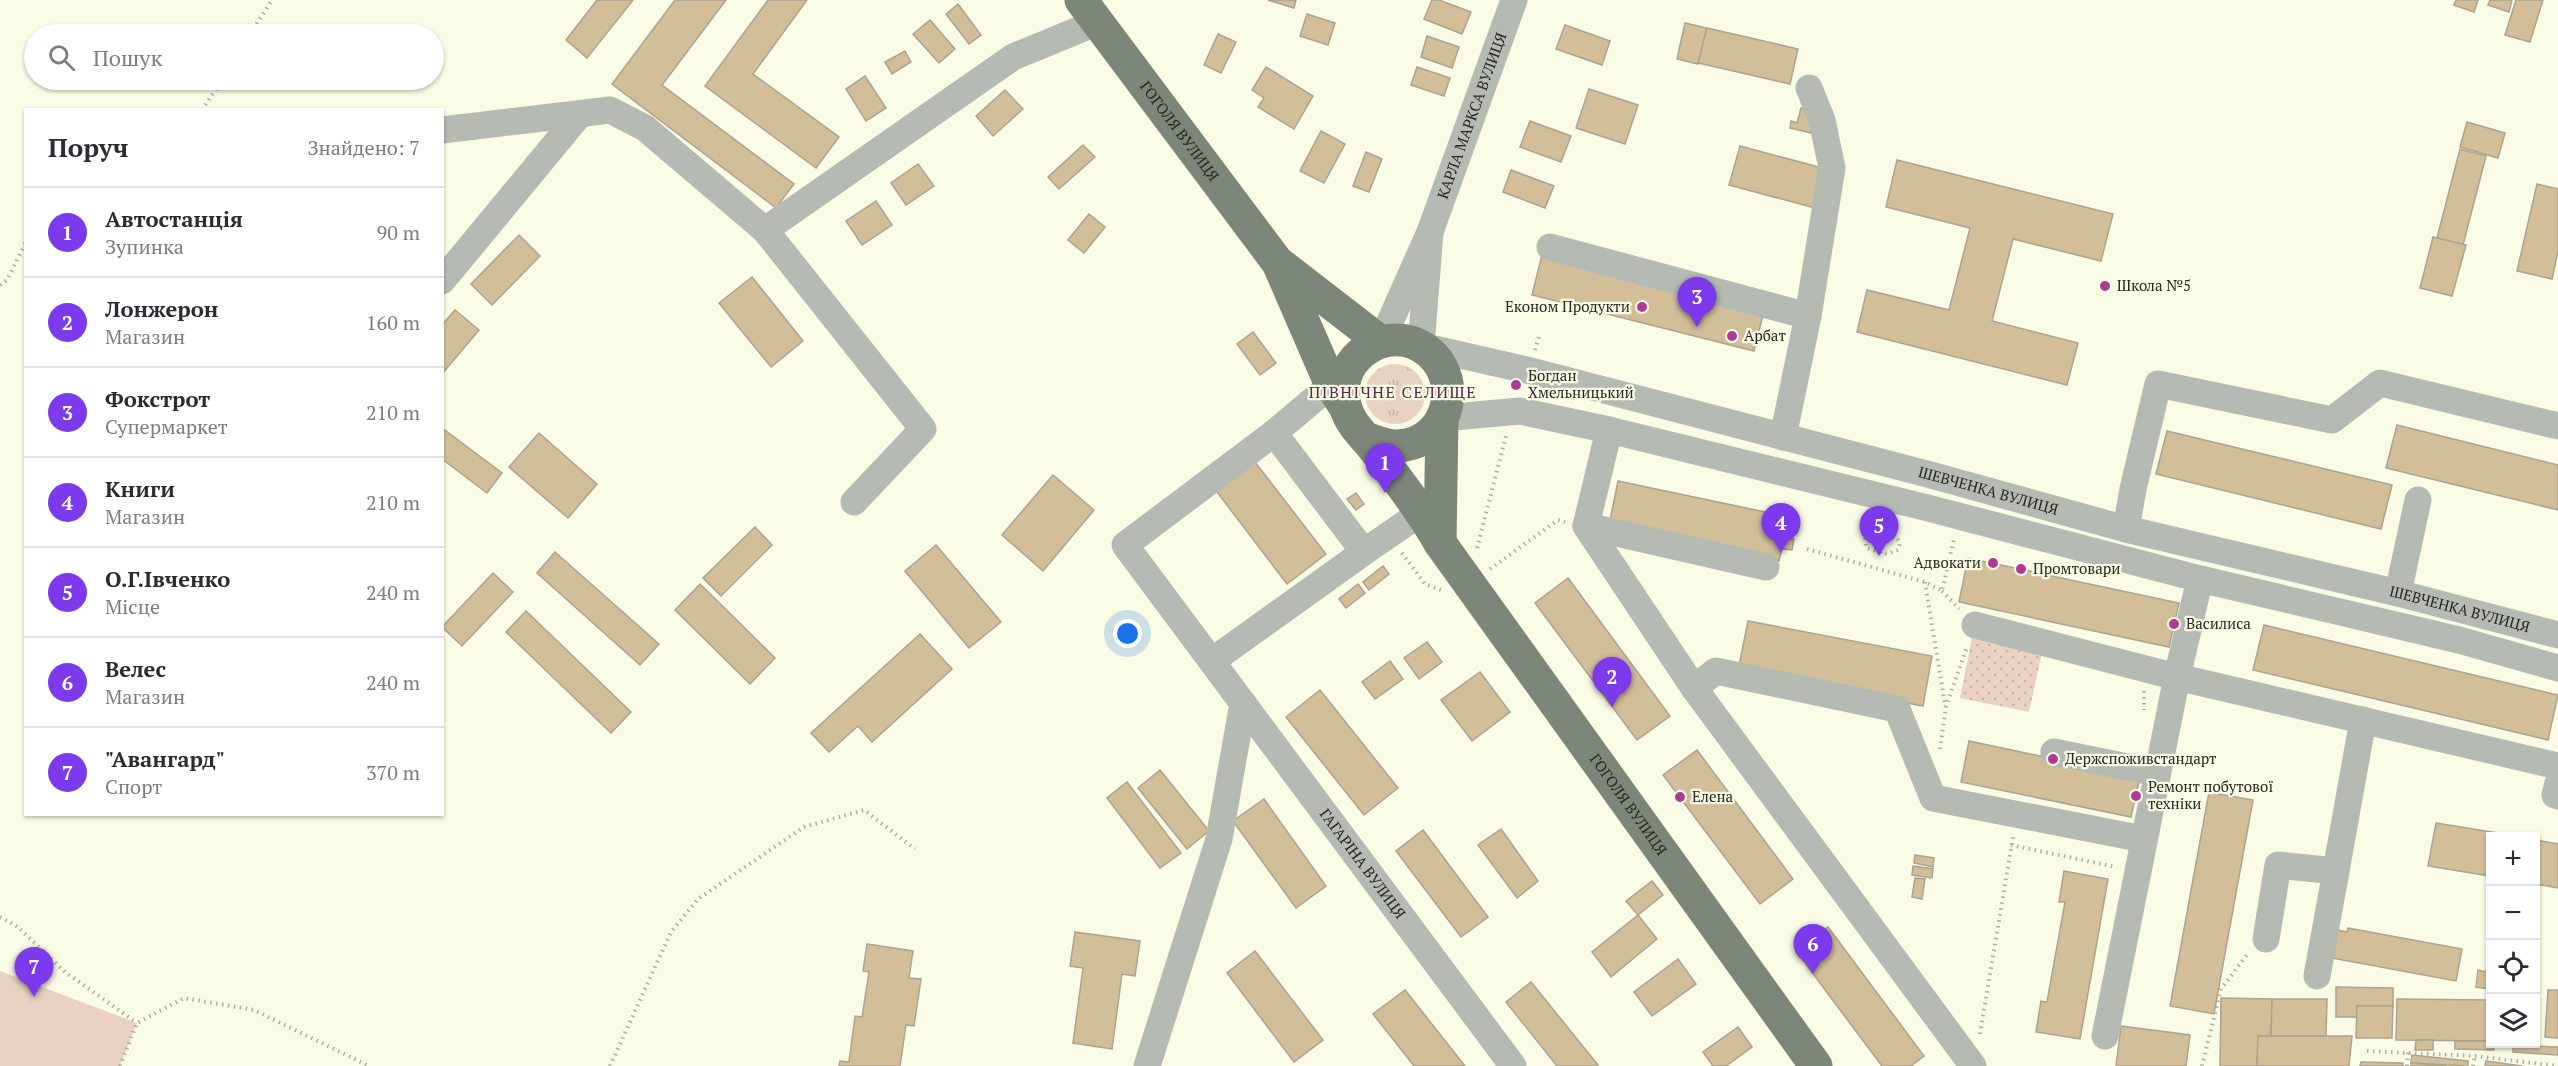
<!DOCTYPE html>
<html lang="uk">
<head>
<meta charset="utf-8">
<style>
	body { margin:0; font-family:"PT Serif",serif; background:#f2f2f3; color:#2b2b33 }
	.controls { position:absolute; right:18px; bottom:18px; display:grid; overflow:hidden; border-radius:0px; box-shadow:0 2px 4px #0004 }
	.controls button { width:54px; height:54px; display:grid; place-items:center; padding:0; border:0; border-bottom:2px solid #e1e1e2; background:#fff; color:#2b2b33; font:30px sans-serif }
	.you { position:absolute; left:1128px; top:634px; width:21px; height:21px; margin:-15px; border:4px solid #fff; border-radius:50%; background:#1a73e8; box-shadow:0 0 0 9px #1a73e833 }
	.badge { display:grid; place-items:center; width:39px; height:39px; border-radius:50%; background:#7c3aed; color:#fff; font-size:20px; font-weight:700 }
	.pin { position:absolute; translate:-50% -50px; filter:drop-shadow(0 2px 3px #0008) }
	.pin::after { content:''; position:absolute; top:32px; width:21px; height:18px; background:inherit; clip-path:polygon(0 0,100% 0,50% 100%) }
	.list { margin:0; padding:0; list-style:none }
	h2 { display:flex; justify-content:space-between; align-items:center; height:78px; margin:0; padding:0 24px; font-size:26px }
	h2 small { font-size:20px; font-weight:400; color:#7c7c81 }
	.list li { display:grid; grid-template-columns:39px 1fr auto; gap:18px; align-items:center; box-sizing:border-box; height:90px; padding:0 24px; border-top:2px solid #e1e1e2 }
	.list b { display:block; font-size:22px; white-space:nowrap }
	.list p { margin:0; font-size:20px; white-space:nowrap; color:#7c7c81 }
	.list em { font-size:20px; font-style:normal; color:#7c7c81 }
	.icon { flex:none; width:33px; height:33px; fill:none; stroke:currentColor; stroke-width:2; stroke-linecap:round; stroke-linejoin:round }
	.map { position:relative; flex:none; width:2558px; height:1066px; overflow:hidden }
	.search { position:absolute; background:#fff; box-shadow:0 2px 4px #0004; left:24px; top:24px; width:420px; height:66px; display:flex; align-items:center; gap:15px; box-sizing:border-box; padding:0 21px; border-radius:33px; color:#7c7c81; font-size:22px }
	.panel { position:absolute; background:#fff; box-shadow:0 2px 4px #0004; left:24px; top:108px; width:420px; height:708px; border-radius:0px }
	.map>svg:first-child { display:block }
	.grass { fill:url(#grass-tufts) }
	.park { fill:url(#park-dots) }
	.garden { fill:#ead2c1 }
	.building { fill:#d2bf9a; stroke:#aca390; stroke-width:1.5 }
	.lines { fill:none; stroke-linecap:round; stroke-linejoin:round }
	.path { stroke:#aeb09f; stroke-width:4; stroke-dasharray:1.5 4.5; stroke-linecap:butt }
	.minor { stroke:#b5bbb3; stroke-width:27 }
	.major { stroke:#7d8779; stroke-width:33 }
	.poi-dot { fill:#ae3b95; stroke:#f9fbe5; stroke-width:2 }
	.labels { text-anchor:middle; stroke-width:4.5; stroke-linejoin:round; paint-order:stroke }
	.street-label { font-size:15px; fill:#27271f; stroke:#f9fbe5 }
	.poi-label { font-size:15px; fill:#27271f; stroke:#f9fbe5; text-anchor:start }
	.neighbourhood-label { font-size:16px; letter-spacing:1.5px; fill:#5b234e; stroke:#f9fbe5 }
</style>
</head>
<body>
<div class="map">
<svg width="2558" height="1066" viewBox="0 0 2558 1066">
	<defs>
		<pattern id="grass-tufts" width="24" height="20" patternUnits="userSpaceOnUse" patternTransform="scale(1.5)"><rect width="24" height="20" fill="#ead2c1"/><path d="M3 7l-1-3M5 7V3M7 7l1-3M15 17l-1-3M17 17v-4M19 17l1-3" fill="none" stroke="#c9b4a5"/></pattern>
		<pattern id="park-dots" width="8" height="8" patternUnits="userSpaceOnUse" patternTransform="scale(1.5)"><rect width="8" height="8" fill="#ead2c1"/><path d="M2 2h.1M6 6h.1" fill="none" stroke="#c9b4a5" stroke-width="1.8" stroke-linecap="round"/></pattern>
	</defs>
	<rect width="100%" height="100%" fill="#f9fbe5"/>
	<circle class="grass" cx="1395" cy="394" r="30"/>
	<path class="park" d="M1972,638L2042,652L2029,712L1960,698Z"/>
	<path class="garden" d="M0,971L137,1023L120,1066H0Z"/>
	<g class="building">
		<path d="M597,0H633L587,58L566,40Z"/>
		<path d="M675,0H726L662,85L794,184L776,208L612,84Z"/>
		<path d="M768,0H807L753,74L839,137L816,168L705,86Z"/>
		<path d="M1268,0H1296L1294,8Z"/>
		<path d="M1432,0H1439L1471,12L1462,34L1424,19Z"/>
		<path d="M2456,0H2478L2474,12L2454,5Z"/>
		<path d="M2490,0H2512L2509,12L2488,5Z"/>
		<path d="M2516,0H2543L2530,42L2505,35Z"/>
		<path d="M958,4L981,35L969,44L946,14Z"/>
		<path d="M1307,14L1335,23L1328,45L1300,36Z"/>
		<path d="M930,20L955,49L939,63L913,34Z"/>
		<path d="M1685,23L1707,28L1698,64L1677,59Z"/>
		<path d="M1565,25L1610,41L1602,65L1556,49Z"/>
		<path d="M1707,28L1798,49L1790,84L1698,63Z"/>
		<path d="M1218,34L1236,42L1221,73L1204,65Z"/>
		<path d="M1427,36L1459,47L1452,68L1421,57Z"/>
		<path d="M905,51L911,62L892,74L885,62Z"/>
		<path d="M1266,67L1313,96L1294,129L1258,107L1264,98L1252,90Z"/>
		<path d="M1417,67L1450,78L1444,96L1411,85Z"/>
		<path d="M865,76L886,108L866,121L846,89Z"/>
		<path d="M1589,89L1638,105L1625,144L1576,128Z"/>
		<path d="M1005,90L1023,109L993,136L976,116Z"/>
		<path d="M1801,108L1816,112L1811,133L1790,128L1791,121L1797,123Z"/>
		<path d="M1530,121L1571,136L1561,162L1520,147Z"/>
		<path d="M2467,122L2505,133L2498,158L2460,147Z"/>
		<path d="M1321,131L1345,144L1324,183L1300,171Z"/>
		<path d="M1083,145L1095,157L1059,189L1048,177Z"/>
		<path d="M1740,146L1830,170L1819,209L1729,185Z"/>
		<path d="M2460,149L2486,156L2463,245L2437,238Z"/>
		<path d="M1366,152L1382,159L1369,192L1353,186Z"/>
		<path d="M1897,160L2113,214L2101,261L2013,239L1992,321L2078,343L2067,385L1857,332L1867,290L1949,310L1970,228L1886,207Z"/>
		<path d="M918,164L934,186L906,205L891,183Z"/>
		<path d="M1511,170L1554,186L1545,208L1503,192Z"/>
		<path d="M2537,184L2558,189V251L2552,279L2517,271Z"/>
		<path d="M876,201L892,225L862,245L846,221Z"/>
		<path d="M1089,214L1105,227L1084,253L1068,240Z"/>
		<path d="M519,235L540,256L492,305L471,284Z"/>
		<path d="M2433,237L2466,245L2452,296L2420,288Z"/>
		<path d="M1543,251L1765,307L1754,351L1532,295Z"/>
		<path d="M752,277L803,341L771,367L719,303Z"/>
		<path d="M455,310L479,330L442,374V325Z"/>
		<path d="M1253,332L1276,363L1260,375L1237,344Z"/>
		<path d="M2397,425L2558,465V510L2386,468Z"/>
		<path d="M442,428L502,473L487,493L442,459Z"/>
		<path d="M2167,431L2392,485L2381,529L2156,474Z"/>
		<path d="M539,433L597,484L568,518L509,467Z"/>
		<path d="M1255,462L1326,554L1287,584L1217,492Z"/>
		<path d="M1053,475L1094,510L1043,571L1002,535Z"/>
		<path d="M1618,481L1789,517L1779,561L1609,525Z"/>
		<path d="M1356,493L1364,504L1356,510L1347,499Z"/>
		<path d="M755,527L772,545L721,596L703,578Z"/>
		<path d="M1785,537L1794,539L1792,550L1783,549Z"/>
		<path d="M936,545L1001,622L969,648L905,571Z"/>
		<path d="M555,552L659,644L640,665L537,573Z"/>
		<path d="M1968,558L2179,603L2169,647L1959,602Z"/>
		<path d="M1383,566L1389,574L1369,590L1363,582Z"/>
		<path d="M493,573L513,592L462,646L442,627Z"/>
		<path d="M1568,578L1670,716L1637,740L1535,603Z"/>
		<path d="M700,584L775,658L750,684L675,610Z"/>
		<path d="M1358,584L1365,593L1346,608L1339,599Z"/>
		<path d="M526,611L631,712L611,733L506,632Z"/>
		<path d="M1748,621L1932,656L1923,706L1738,671Z"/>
		<path d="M2264,625L2558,695L2548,740L2253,670Z"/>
		<path d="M920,634L952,669L872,742L858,726L829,752L811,733Z"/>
		<path d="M1427,642L1442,662L1419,679L1404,658Z"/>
		<path d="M1390,661L1403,679L1375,699L1362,682Z"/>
		<path d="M1480,672L1510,712L1472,741L1441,700Z"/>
		<path d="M1320,690L1398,788L1364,815L1286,717Z"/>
		<path d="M1969,741L2140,777L2131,817L1961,782Z"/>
		<path d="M1697,750L1793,879L1760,904L1663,775Z"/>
		<path d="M1160,770L1209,831L1187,849L1138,788Z"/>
		<path d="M1127,782L1181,853L1160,868L1107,798Z"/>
		<path d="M2209,792L2253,800L2214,1014L2170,1006Z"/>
		<path d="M1264,799L1326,886L1296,908L1233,821Z"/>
		<path d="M2436,823L2516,836H2490V876L2428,866Z"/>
		<path d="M1501,829L1538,881L1517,898L1478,845Z"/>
		<path d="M1423,830L1488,917L1461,937L1396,851Z"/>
		<path d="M2536,840L2558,844V888L2536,884Z"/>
		<path d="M1915,855L1934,858L1933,867L1914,863Z"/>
		<path d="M1913,866L1933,869L1932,878L1912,875Z"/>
		<path d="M2064,871L2108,879L2080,1039L2036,1032L2041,1001L2047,1002L2065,902H2059Z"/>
		<path d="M1915,878L1925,879L1922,899L1912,897Z"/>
		<path d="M1652,881L1663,895L1638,915L1626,901Z"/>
		<path d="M1638,915L1657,939L1611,977L1592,952Z"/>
		<path d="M1828,927L1924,1056L1911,1066H1882L1796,951Z"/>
		<path d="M2348,928L2462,949L2456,981L2326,957L2332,929L2347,932Z"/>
		<path d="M1075,932L1140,941L1135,976L1122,974L1112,1049L1073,1043L1083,968L1070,966Z"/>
		<path d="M867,944L913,951L909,978L921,979L914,1026L906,1025L900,1066H839L840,1061L849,1062L855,1016L862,1017L869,972L863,971Z"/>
		<path d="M2490,945V989L2476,987L2478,970L2486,972Z"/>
		<path d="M1255,951L1323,1040L1294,1062L1227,973Z"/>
		<path d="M1678,959L1696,984L1652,1016L1634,992Z"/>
		<path d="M1531,982L1598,1065L1597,1066H1557L1506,1002Z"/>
		<path d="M2336,987L2393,988V1006H2357V1017H2336Z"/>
		<path d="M2536,987H2539L2538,1028H2536Z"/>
		<path d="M1405,990L1465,1066H1414L1373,1014Z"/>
		<path d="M2548,990H2558V1038L2545,1037Z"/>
		<path d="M2221,998L2272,999L2271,1036H2258L2257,1066H2220Z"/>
		<path d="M2272,999H2327L2326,1036H2271Z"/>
		<path d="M2397,999L2490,1000V1041L2396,1040Z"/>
		<path d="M2357,1006H2393L2392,1038H2356Z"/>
		<path d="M2121,1026L2190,1035L2186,1066H2116Z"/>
		<path d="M1738,1027L1752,1047L1726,1066H1713L1703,1052Z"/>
		<path d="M2258,1036H2352L2349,1066H2257Z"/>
		<path d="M2416,1040H2433V1050H2415Z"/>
		<path d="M2455,1041H2490V1044H2494V1050L2455,1049Z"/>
		<path d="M2513,1045L2558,1047V1055L2513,1052Z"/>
		<path d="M2412,1055L2468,1061V1066L2411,1063Z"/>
		<path d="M2486,1061L2522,1066H2485Z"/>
		<path d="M2361,1062L2403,1063V1066H2360Z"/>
		<path d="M2411,1063L2447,1066H2411Z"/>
	</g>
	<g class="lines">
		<g class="path">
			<path d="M250,34L272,0"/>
			<path d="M202,110L222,80"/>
			<path d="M0,285L7,280L26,242"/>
			<path d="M1535,350L1539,337"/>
			<path d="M1876,531L1896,536L1900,543L1898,550L1887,554L1866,548L1865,536Z"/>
			<path d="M1477,548L1506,436"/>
			<path d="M1807,549L1925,582L1942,591L1954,539"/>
			<path d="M1402,553L1425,584L1441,590"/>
			<path d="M1880,553L1886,522"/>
			<path d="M1490,569L1558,520L1565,522"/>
			<path d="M1925,582L1945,705"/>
			<path d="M1942,591L1959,609"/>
			<path d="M2144,691V710"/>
			<path d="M1940,749L1946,706L1967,647"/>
			<path d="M2011,845L2116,867"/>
			<path d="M0,917L18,927L65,972L137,1023"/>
			<path d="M1980,1034L2013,837"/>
			<path d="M2367,1051L2475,1056L2558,1066"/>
			<path d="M120,1066L137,1023L184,998L254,1010L369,1066"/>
			<path d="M610,1066L671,932L698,899L804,827L864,810L915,849"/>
			<path d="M2202,1066L2221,989L2249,952"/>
			<path d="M2407,1066L2408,1052"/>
			<path d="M2473,1066L2475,1056"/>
		</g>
		<g class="minor">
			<path d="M442,130L610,110L645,128L765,230L923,429L854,502"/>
			<path d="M765,230L1013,57L1098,22"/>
			<path id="s1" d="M1430,232L1421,346L1531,371L1931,475L2126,529L2398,593L2558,635"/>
			<path d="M1550,247L1808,316"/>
			<path d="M442,281L580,114"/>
			<path id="s2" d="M1381,342L1430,232L1514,0"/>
			<path d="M1331,385L1274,433L1364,552L1422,512"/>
			<path d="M1442,418L1520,411L1609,430L1924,507L2200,579L2459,640L2558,668"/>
			<path d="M1609,430L1586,526L1694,688L1973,1066"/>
			<path id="s3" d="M1274,433L1125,545L1513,1066"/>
			<path d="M1783,437L1808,316L1832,168L1822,120L1809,88"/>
			<path d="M1586,526L1766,567"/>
			<path d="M2126,529L2133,489L2158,384L2332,420L2380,383L2558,426"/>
			<path d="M2398,593L2418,500"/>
			<path d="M1975,625L2177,677L2558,766"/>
			<path d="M1212,661L1364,552"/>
			<path d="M1694,688L1716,671L1897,709L1933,798L2143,839"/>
			<path d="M2054,752L2157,773"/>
			<path d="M2558,783L2555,795L2558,796"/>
			<path d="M2266,939L2278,865L2336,871L2363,720"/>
			<path d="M2317,976L2336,871"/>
			<path d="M2105,1036L2177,677L2200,579"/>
			<path d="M1147,1066L1219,839L1243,703"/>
		</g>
		<g class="major">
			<path id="s4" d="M1081,0L1278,263L1331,385L1345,407"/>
			<path d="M1280,264L1381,342"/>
			<path id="s5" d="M1366,438C1376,442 1386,446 1397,446C1455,444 1467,365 1414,343C1403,339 1389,339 1378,343C1361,350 1347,364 1344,383C1342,395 1344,407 1350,418C1356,430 1367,439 1375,450C1398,480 1421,510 1440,543L1816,1066"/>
			<path d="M1440,543L1442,418"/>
		</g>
	</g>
	<g class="poi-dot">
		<circle cx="2105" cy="286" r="6"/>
		<circle cx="1642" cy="307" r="6"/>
		<circle cx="1732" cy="336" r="6"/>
		<circle cx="1516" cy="385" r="6"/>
		<circle cx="1993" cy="563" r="6"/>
		<circle cx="2021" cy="569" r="6"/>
		<circle cx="2174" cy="624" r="6"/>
		<circle cx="2053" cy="759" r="6"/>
		<circle cx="2136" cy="796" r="6"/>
		<circle cx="1680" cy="797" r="6"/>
	</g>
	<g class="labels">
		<g class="street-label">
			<text dy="5" stroke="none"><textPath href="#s2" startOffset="244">КАРЛА МАРКСА ВУЛИЦЯ</textPath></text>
			<text dy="5" stroke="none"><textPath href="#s4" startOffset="164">ГОГОЛЯ ВУЛИЦЯ</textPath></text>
			<text dy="5" stroke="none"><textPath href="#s1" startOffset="700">ШЕВЧЕНКА ВУЛИЦЯ</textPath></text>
			<text dy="5" stroke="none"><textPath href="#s1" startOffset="1186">ШЕВЧЕНКА ВУЛИЦЯ</textPath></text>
			<text dy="5" stroke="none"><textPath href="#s5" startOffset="782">ГОГОЛЯ ВУЛИЦЯ</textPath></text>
			<text dy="5" stroke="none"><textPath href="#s3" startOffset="584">ГАГАРІНА ВУЛИЦЯ</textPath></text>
		</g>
		<g class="poi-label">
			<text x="2117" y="291">Школа №5</text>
			<text x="1630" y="312" text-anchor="end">Економ Продукти</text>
			<text x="1744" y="341">Арбат</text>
			<text x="1528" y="381">Богдан<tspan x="1528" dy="17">Хмельницький</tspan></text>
			<text x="1981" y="568" text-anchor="end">Адвокати</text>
			<text x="2033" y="574">Промтовари</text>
			<text x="2186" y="629">Василиса</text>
			<text x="2065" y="764">Держспоживстандарт</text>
			<text x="2148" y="792">Ремонт побутової<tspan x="2148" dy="17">техніки</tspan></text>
			<text x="1692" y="802">Елена</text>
		</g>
		<g class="neighbourhood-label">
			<text x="1393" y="398">ПІВНІЧНЕ СЕЛИЩЕ</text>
		</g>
	</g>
</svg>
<div class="controls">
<button>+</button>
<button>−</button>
<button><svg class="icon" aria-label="locate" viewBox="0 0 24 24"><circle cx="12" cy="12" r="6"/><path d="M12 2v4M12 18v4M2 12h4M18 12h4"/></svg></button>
<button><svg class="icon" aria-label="layers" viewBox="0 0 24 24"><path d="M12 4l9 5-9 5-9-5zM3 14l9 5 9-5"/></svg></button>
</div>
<div class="you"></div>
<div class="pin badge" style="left:1385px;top:493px">1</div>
<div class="pin badge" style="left:1612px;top:707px">2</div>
<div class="pin badge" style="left:1697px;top:327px">3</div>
<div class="pin badge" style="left:1781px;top:553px">4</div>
<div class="pin badge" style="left:1879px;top:556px">5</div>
<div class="pin badge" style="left:1813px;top:974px">6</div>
<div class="pin badge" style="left:34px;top:997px">7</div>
<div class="search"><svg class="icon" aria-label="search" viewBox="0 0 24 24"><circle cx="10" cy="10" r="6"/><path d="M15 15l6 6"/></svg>Пошук</div>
<section class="panel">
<h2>Поруч<small>Знайдено: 7</small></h2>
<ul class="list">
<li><span class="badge">1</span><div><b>Автостанція</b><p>Зупинка</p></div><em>90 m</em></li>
<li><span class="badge">2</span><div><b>Лонжерон</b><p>Магазин</p></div><em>160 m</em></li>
<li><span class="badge">3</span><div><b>Фокстрот</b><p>Супермаркет</p></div><em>210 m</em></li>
<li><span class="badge">4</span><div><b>Книги</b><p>Магазин</p></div><em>210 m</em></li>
<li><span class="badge">5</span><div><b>О.Г.Івченко</b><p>Місце</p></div><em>240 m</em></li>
<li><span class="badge">6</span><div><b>Велес</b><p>Магазин</p></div><em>240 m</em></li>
<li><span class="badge">7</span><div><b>&quot;Авангард&quot;</b><p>Спорт</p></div><em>370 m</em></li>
</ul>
</section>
</div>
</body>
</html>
